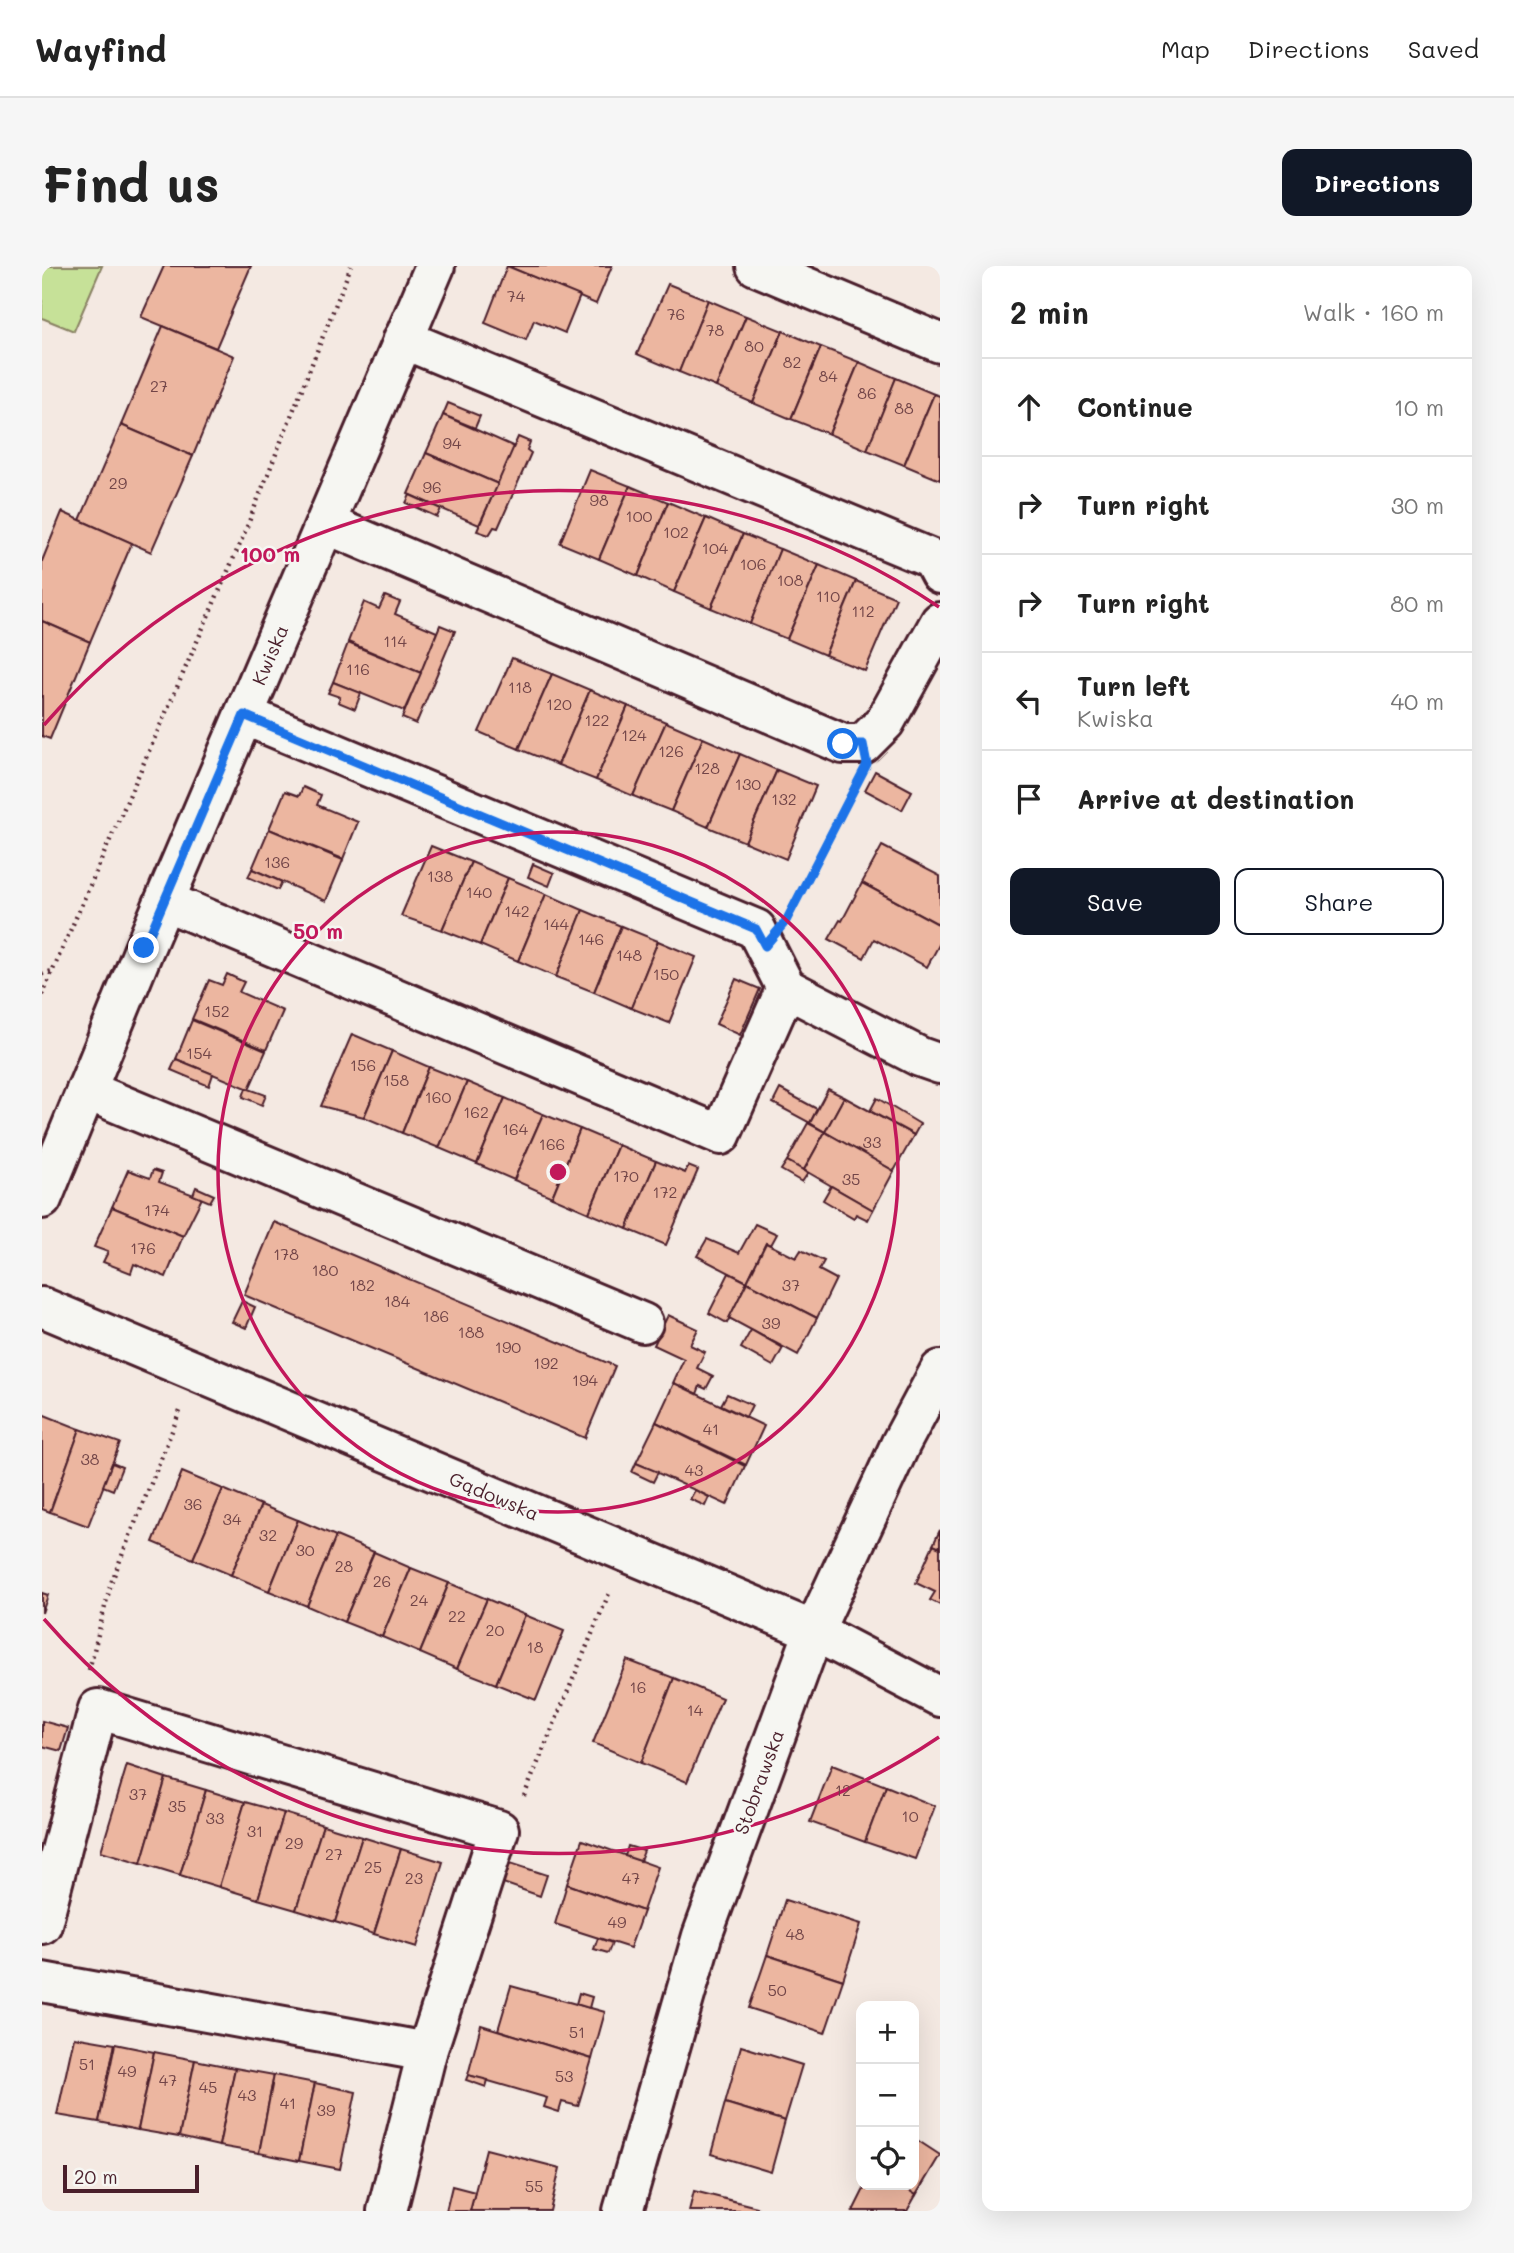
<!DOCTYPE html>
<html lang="en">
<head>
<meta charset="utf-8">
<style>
	body { margin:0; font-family:Mali,sans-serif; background:#f6f6f6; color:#222 }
	.controls { position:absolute; right:21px; bottom:21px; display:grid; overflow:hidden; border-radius:14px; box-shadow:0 7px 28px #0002 }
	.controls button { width:63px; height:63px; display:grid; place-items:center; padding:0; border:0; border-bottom:2px solid #e0e0e0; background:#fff; color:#222; font:35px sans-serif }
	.scale { position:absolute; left:21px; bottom:18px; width:136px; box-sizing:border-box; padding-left:7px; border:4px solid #4a1f2b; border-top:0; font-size:19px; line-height:24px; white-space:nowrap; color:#4a1f2b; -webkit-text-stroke:5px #f6f6f2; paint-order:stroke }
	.stop { position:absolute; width:21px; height:21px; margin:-16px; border:5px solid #1a73e8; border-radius:50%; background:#fff }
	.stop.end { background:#1a73e8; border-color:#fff; box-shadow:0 2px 7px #0008 }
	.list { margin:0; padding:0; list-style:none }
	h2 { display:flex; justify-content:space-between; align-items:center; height:91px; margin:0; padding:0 28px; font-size:30px }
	h2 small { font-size:23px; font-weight:400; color:#767676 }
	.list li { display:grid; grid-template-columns:46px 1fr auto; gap:21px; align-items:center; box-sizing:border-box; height:98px; padding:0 28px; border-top:2px solid #e0e0e0 }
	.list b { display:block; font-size:26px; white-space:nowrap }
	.list p { margin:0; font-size:23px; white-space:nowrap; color:#767676 }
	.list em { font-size:23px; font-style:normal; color:#767676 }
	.actions { display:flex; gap:14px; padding:21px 28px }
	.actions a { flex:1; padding:16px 0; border:2px solid #111827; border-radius:14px; text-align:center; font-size:24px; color:#111827 }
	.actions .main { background:#111827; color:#fff }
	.icon { flex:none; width:38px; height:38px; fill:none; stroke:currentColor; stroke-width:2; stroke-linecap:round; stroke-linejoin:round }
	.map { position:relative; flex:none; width:898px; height:1945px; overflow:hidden; border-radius:14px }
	header { display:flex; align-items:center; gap:42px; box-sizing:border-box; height:98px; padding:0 35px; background:#fff; border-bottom:2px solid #e0e0e0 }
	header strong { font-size:33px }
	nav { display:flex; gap:38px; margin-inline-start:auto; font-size:24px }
	.intro { display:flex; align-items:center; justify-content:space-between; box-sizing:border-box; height:168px; padding:0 42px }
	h1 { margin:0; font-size:49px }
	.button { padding:18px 32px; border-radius:14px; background:#111827; color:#fff; font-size:24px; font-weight:700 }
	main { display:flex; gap:42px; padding:0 42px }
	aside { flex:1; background:#fff; border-radius:14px; box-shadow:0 7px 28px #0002 }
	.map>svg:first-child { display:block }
	.green { fill:#c6e198; stroke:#888062; stroke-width:2 }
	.building { fill:#ecb6a0; stroke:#4a1f2b; stroke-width:2 }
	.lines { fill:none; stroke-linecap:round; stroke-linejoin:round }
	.minor-casing { stroke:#4a1f2b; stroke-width:44 }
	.path { stroke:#4a1f2b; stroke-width:4.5; stroke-dasharray:2 5; stroke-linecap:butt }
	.minor { stroke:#f6f6f2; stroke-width:38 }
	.route { stroke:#1a73e8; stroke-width:9 }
	.ring { fill:none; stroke:#c2185b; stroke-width:3.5 }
	.labels { text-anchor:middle; stroke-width:5; stroke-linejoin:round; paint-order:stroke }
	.number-label { font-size:16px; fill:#724548 }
	.street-label { font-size:19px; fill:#4a1f2b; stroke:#f6f6f2 }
	.centre { fill:#c2185b; stroke:#f6f6f2; stroke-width:3.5 }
	.ring-label { font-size:21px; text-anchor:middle; font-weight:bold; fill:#c2185b; stroke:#f6f6f2; stroke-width:5; stroke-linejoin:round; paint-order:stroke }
</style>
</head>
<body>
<header>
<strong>Wayfind</strong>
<nav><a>Map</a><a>Directions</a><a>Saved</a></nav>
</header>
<div class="intro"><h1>Find us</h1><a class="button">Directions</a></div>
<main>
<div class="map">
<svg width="898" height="1945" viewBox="0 0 898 1945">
	<rect width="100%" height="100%" fill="#f4e9e2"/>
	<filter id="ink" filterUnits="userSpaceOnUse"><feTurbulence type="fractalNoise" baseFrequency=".0143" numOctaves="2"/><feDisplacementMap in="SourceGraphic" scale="14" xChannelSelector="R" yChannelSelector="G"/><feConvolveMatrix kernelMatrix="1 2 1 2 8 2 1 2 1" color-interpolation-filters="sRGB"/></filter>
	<g filter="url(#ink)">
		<path class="green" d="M0,0H60L32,65L0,52Z"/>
		<g class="building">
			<path d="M122,0H209L174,82L99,51Z"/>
			<path d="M465,0H570L554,38Z"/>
			<path d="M465,0L538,30L523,67L492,54L484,74L443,57Z"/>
			<path d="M626,18L666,34L637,106L595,88Z"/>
			<path d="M666,34L704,50L674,121L637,106Z"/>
			<path d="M704,50L741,65L711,137L674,121Z"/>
			<path d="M121,60L192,90L151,190L79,159Z"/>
			<path d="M741,65L779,81L749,153L711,137Z"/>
			<path d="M779,81L817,96L787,168L749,153Z"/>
			<path d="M817,96L854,112L825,184L787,168Z"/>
			<path d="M854,112L892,128L862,199L825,184Z"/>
			<path d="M892,128L898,130V214L862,199Z"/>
			<path d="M406,137L438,150L433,162L401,149Z"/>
			<path d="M401,149L473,181L456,218L384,187Z"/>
			<path d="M79,159L151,190L109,286L38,254Z"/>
			<path d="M476,171L488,176L485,184L489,187L456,262L452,261L447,269L435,265Z"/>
			<path d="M384,187L456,218L437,259L366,228Z"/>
			<path d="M548,204L588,220L557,293L518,277Z"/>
			<path d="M588,220L626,236L596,310L557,293Z"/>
			<path d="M368,229L399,243L395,251L364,237Z"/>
			<path d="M626,236L664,252L632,326L596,310Z"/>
			<path d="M20,246L90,277L48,376L0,355V295Z"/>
			<path d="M664,252L701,268L669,342L632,326Z"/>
			<path d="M701,268L738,283L708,358L669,342Z"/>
			<path d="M738,283L777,299L745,373L708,358Z"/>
			<path d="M777,299L814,315L783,389L745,373Z"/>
			<path d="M814,315L854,332L823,405L783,389Z"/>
			<path d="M343,330L358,336L353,348L395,366L379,407L306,376L322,336L337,343Z"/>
			<path d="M0,355L48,376L8,473L0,470Z"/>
			<path d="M398,359L413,365L374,458L360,452Z"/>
			<path d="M306,377L379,407L362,445L291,416Z"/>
			<path d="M470,392L510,408L477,483L437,466Z"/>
			<path d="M510,408L548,424L516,499L477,483Z"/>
			<path d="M291,416L319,427L313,443L296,436L298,431L286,427Z"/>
			<path d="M548,424L586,440L554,514L516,499Z"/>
			<path d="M586,440L624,456L591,530L554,514Z"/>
			<path d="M624,456L661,472L629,545L591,530Z"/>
			<path d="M661,472L698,488L666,561L629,545Z"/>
			<path d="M698,488L735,504L703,576L666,561Z"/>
			<path d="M735,504L774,520L744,593L703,576Z"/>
			<path d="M833,505L870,525L860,544L823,524Z"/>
			<path d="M261,521L279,529L275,539L316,556L301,593L227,563L243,525L257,530Z"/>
			<path d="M227,563L301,594L284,635L210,603Z"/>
			<path d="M389,580L429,596L400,664L359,650Z"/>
			<path d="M840,580L898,610V659L820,617Z"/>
			<path d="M429,596L466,612L438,679L400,664Z"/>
			<path d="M491,598L512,607L507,620L486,611Z"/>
			<path d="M210,603L240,616L236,624L206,611Z"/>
			<path d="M466,612L504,628L476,695L438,679Z"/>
			<path d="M820,617L898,659V677L885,701L832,673L822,692L787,673L798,654L800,655Z"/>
			<path d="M504,628L541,644L514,711L476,695Z"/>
			<path d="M541,644L579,660L552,726L514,711Z"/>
			<path d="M579,660L616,675L589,742L552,726Z"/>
			<path d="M616,675L654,691L627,757L589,742Z"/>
			<path d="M185,708L202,716L197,726L241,745L224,784L150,753L167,714L180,719Z"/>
			<path d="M694,713L718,723L698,769L674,758Z"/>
			<path d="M150,754L224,785L207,823L134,793Z"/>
			<path d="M310,768L350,785L322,851L279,840Z"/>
			<path d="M350,785L387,801L360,867L322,851Z"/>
			<path d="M134,793L171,808L167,820L129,804Z"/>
			<path d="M387,801L425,816L397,882L360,867Z"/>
			<path d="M425,816L463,832L435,898L397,882Z"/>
			<path d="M204,822L224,829L220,839L201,831Z"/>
			<path d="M738,823L775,843L768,857L731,837Z"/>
			<path d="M786,823L802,831L783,866L768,857Z"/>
			<path d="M802,831L872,869L852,905L783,866Z"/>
			<path d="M463,832L501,848L472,914L435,898Z"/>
			<path d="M835,832L878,858L872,869L828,845Z"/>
			<path d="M501,848L538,863L510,931L472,914Z"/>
			<path d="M766,857L783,866L762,904L745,895Z"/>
			<path d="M538,863L576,879L547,947L510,931Z"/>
			<path d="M783,866L852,905L831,944L762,904Z"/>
			<path d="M576,879L614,895L585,963L547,947Z"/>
			<path d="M614,895L643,907L646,900L656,904L624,979L585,963Z"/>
			<path d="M745,895L766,907L760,916L739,904Z"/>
			<path d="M86,904L108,912L111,904L120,907L117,916L160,932L141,970L70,941Z"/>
			<path d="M789,920L831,944L826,954L814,948L812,952L781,934Z"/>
			<path d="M154,921L172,929L168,936L151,929Z"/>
			<path d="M70,941L141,970L124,1011L92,998L89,1007L61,996L66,986L52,981Z"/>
			<path d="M232,956L573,1100L543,1172L202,1029Z"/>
			<path d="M713,958L735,968L729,979L724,977L705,1016L655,990L665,973L697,987Z"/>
			<path d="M724,977L754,992L759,984L782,995L777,1004L794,1013L775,1052L705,1016Z"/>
			<path d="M687,1007L705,1016L685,1057L667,1047Z"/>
			<path d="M705,1016L775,1052L756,1089L687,1052Z"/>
			<path d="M200,1035L213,1041L204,1062L190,1056Z"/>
			<path d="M626,1049L656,1063L648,1079L663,1086L655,1102L671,1110L664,1123L658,1120L655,1128L631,1117L642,1093L612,1079Z"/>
			<path d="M709,1064L741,1082L731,1100L699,1082Z"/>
			<path d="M632,1117L722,1160L704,1199L614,1156Z"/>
			<path d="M685,1128L710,1139L704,1151L679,1139Z"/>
			<path d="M0,1148L38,1163L8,1246L0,1243Z"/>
			<path d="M614,1156L703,1200L685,1239L594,1197Z"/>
			<path d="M38,1163L78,1177L46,1260L8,1246Z"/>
			<path d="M70,1197L80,1201L71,1224L61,1220Z"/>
			<path d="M594,1197L616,1206L611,1216L590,1206Z"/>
			<path d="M140,1206L181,1223L151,1293L111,1276Z"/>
			<path d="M181,1223L219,1239L189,1309L151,1293Z"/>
			<path d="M653,1224L667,1231L663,1240L648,1233Z"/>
			<path d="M219,1239L256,1254L227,1325L189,1309Z"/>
			<path d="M256,1254L294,1270L265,1340L227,1325Z"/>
			<path d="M898,1264V1282L891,1279Z"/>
			<path d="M294,1270L332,1286L302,1356L265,1340Z"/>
			<path d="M891,1279L898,1282V1339L888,1334L893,1326L874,1317Z"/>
			<path d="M332,1286L369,1302L340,1371L302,1356Z"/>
			<path d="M369,1302L407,1317L378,1387L340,1371Z"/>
			<path d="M407,1317L445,1333L415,1403L378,1387Z"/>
			<path d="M0,1327L6,1329L0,1347Z"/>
			<path d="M445,1333L483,1349L454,1418L415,1403Z"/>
			<path d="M483,1349L522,1365L494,1434L454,1418Z"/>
			<path d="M585,1394L632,1412L599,1497L551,1477Z"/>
			<path d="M632,1412L680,1432L645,1516L599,1497Z"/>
			<path d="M0,1455L26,1462L19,1485L0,1480Z"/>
			<path d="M85,1499L124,1512L99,1597L59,1585Z"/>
			<path d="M790,1499L844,1520L823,1576L768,1556Z"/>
			<path d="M124,1512L164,1524L138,1609L99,1597Z"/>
			<path d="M844,1520L893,1540L873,1593L823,1576Z"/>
			<path d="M164,1524L203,1536L177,1621L138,1609Z"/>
			<path d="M203,1536L242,1547L216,1633L177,1621Z"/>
			<path d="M242,1547L281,1559L254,1644L216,1633Z"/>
			<path d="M281,1559L320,1571L293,1656L254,1644Z"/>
			<path d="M320,1571L359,1583L332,1668L293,1656Z"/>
			<path d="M540,1574L616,1601L601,1645L525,1618Z"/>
			<path d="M586,1580L602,1585L598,1595L583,1590Z"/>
			<path d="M359,1583L401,1596L375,1681L332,1668Z"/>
			<path d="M465,1596L505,1609L498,1630L458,1616Z"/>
			<path d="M525,1618L601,1645L588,1682L513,1658Z"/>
			<path d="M743,1634L819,1658L801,1714L725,1689Z"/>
			<path d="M556,1672L570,1677L566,1687L552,1683Z"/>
			<path d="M725,1689L801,1714L783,1767L707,1742Z"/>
			<path d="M469,1720L563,1746L550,1793L456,1764Z"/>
			<path d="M537,1727L550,1731L547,1742L534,1738Z"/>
			<path d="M439,1759L550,1793L536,1840L520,1836L517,1846L502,1841L505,1832L426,1809Z"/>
			<path d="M32,1771L73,1778L57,1856L15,1849Z"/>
			<path d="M73,1778L112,1786L96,1864L57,1856Z"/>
			<path d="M699,1780L760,1799L743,1855L683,1837Z"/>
			<path d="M112,1786L153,1794L137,1871L96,1864Z"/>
			<path d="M153,1794L193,1802L177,1880L137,1871Z"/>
			<path d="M193,1802L232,1809L217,1887L177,1880Z"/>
			<path d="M232,1809L273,1817L257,1895L217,1887Z"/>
			<path d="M426,1809L446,1814L444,1821L424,1814Z"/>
			<path d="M273,1817L314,1826L298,1903L257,1895Z"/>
			<path d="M683,1837L743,1855L729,1906L669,1888Z"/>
			<path d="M872,1872L898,1889L874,1929L858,1919H872Z"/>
			<path d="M444,1883L518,1902L508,1945H428Z"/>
			<path d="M824,1919H858L874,1929L865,1945H811Z"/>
			<path d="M410,1920L433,1926L428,1945H404Z"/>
			<path d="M652,1925L715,1941L714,1945H647Z"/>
		</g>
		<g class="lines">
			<g class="minor-casing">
				<g id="minor">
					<path d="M714,0L898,77"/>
					<path d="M361,73L890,293L898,308"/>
					<path d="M284,258L801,478H821L843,456L898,356"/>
					<path d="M123,635L679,869L744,722L714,663L202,449"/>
					<path d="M744,722L878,791L898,798"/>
					<path d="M44,824L601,1057"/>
					<path d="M0,933L102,683L393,0"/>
					<path d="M0,1041L772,1365L898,1431"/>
					<path d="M0,1658L56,1443L457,1564L385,1786L345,1945"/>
					<path d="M0,1716L385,1786"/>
					<path d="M581,1945L660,1670L772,1365L859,1177L898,1104"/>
				</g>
			</g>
			<g class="path">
				<path d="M750,643L814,520"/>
				<path d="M0,708L10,705"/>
				<path d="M0,729L200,273L309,0"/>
				<path d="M47,1404L69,1317L138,1145"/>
				<path d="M482,1530L568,1325"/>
			</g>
			<use href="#minor" class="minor"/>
		</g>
	</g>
	<g class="lines" filter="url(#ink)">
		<path class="route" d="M102,682L202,449L714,663L723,680L744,655L825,498L821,478H801"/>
	</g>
	<g class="ring">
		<circle cx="516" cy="906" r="340"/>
		<path d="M897 1471A681 681 0 0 1 2 1353M2 459A681 681 0 0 1 897 341"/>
	</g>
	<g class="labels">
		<g class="number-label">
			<text x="474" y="36">74</text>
			<text x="634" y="54">76</text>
			<text x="673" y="70">78</text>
			<text x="712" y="86">80</text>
			<text x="750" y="102">82</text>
			<text x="786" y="116">84</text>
			<text x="117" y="126">27</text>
			<text x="825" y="133">86</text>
			<text x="862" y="148">88</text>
			<text x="410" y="183">94</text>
			<text x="76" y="223">29</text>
			<text x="390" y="227">96</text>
			<text x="557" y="240">98</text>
			<text x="597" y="256">100</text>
			<text x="634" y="272">102</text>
			<text x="673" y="288">104</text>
			<text x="711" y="304">106</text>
			<text x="748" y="320">108</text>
			<text x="786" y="336">110</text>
			<text x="821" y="351">112</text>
			<text x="353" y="381">114</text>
			<text x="316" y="409">116</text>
			<text x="478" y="427">118</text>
			<text x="517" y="444">120</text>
			<text x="555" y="460">122</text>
			<text x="592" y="475">124</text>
			<text x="629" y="491">126</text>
			<text x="665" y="508">128</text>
			<text x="706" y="524">130</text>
			<text x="742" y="539">132</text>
			<text x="235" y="602">136</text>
			<text x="398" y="616">138</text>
			<text x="437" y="632">140</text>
			<text x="475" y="651">142</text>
			<text x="514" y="664">144</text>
			<text x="549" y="679">146</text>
			<text x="587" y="695">148</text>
			<text x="624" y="714">150</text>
			<text x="175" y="751">152</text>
			<text x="157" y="793">154</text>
			<text x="321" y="805">156</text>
			<text x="354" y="820">158</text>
			<text x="396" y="837">160</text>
			<text x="434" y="852">162</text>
			<text x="473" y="869">164</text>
			<text x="830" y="882">33</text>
			<text x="510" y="884">166</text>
			<text x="584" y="916">170</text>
			<text x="809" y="919">35</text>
			<text x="623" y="932">172</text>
			<text x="115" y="950">174</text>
			<text x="101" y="988">176</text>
			<text x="244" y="994">178</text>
			<text x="283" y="1010">180</text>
			<text x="320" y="1025">182</text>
			<text x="749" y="1025">37</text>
			<text x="355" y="1041">184</text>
			<text x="394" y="1056">186</text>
			<text x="729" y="1063">39</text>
			<text x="429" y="1072">188</text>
			<text x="466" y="1087">190</text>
			<text x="504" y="1103">192</text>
			<text x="543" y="1120">194</text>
			<text x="669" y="1169">41</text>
			<text x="48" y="1199">38</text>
			<text x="652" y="1210">43</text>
			<text x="151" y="1244">36</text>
			<text x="190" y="1259">34</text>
			<text x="226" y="1275">32</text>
			<text x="263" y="1290">30</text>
			<text x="302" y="1306">28</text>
			<text x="340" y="1321">26</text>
			<text x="377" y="1340">24</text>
			<text x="415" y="1356">22</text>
			<text x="453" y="1370">20</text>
			<text x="493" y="1387">18</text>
			<text x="596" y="1427">16</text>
			<text x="653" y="1450">14</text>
			<text x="801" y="1530">12</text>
			<text x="96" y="1534">37</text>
			<text x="135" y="1546">35</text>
			<text x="868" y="1556">10</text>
			<text x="173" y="1558">33</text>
			<text x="213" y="1571">31</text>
			<text x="252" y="1583">29</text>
			<text x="292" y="1594">27</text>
			<text x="331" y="1607">25</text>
			<text x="372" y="1618">23</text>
			<text x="589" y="1618">47</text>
			<text x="575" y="1662">49</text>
			<text x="753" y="1674">48</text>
			<text x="735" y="1730">50</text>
			<text x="535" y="1772">51</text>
			<text x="45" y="1804">51</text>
			<text x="85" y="1811">49</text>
			<text x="522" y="1816">53</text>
			<text x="126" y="1820">47</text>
			<text x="166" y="1827">45</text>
			<text x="205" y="1835">43</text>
			<text x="246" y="1843">41</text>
			<text x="284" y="1850">39</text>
			<text x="492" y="1926">55</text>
		</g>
		<g class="street-label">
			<text transform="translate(228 389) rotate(-67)" y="7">Kwiska</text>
			<text transform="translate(452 1230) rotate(23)" y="7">Gądowska</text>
			<text transform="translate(717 1516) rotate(-70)" y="7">Stobrawska</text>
		</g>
	</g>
	<circle cx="516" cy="906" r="10" class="centre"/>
	<g class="ring-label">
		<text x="228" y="296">100 m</text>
		<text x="276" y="673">50 m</text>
	</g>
</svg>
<div class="controls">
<button>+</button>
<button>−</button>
<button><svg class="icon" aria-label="locate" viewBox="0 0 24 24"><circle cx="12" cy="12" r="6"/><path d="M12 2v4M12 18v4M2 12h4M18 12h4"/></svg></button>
</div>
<div class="scale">20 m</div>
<div class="stop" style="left:801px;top:478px"></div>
<div class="stop end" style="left:102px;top:682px"></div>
</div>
<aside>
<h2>2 min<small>Walk · 160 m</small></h2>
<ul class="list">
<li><svg class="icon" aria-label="ahead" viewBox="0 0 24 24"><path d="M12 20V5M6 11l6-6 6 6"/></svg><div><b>Continue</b></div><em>10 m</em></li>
<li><svg class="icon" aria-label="right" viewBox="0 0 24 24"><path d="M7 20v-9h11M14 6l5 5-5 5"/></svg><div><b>Turn right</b></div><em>30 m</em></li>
<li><svg class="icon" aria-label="right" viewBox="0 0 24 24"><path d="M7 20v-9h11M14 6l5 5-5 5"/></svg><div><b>Turn right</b></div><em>80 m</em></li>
<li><svg class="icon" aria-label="left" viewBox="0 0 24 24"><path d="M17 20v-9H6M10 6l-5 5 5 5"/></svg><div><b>Turn left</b><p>Kwiska</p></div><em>40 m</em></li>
<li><svg class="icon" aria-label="arrive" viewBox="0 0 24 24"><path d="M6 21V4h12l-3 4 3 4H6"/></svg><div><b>Arrive at destination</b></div></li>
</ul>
<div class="actions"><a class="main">Save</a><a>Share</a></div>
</aside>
</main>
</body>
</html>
